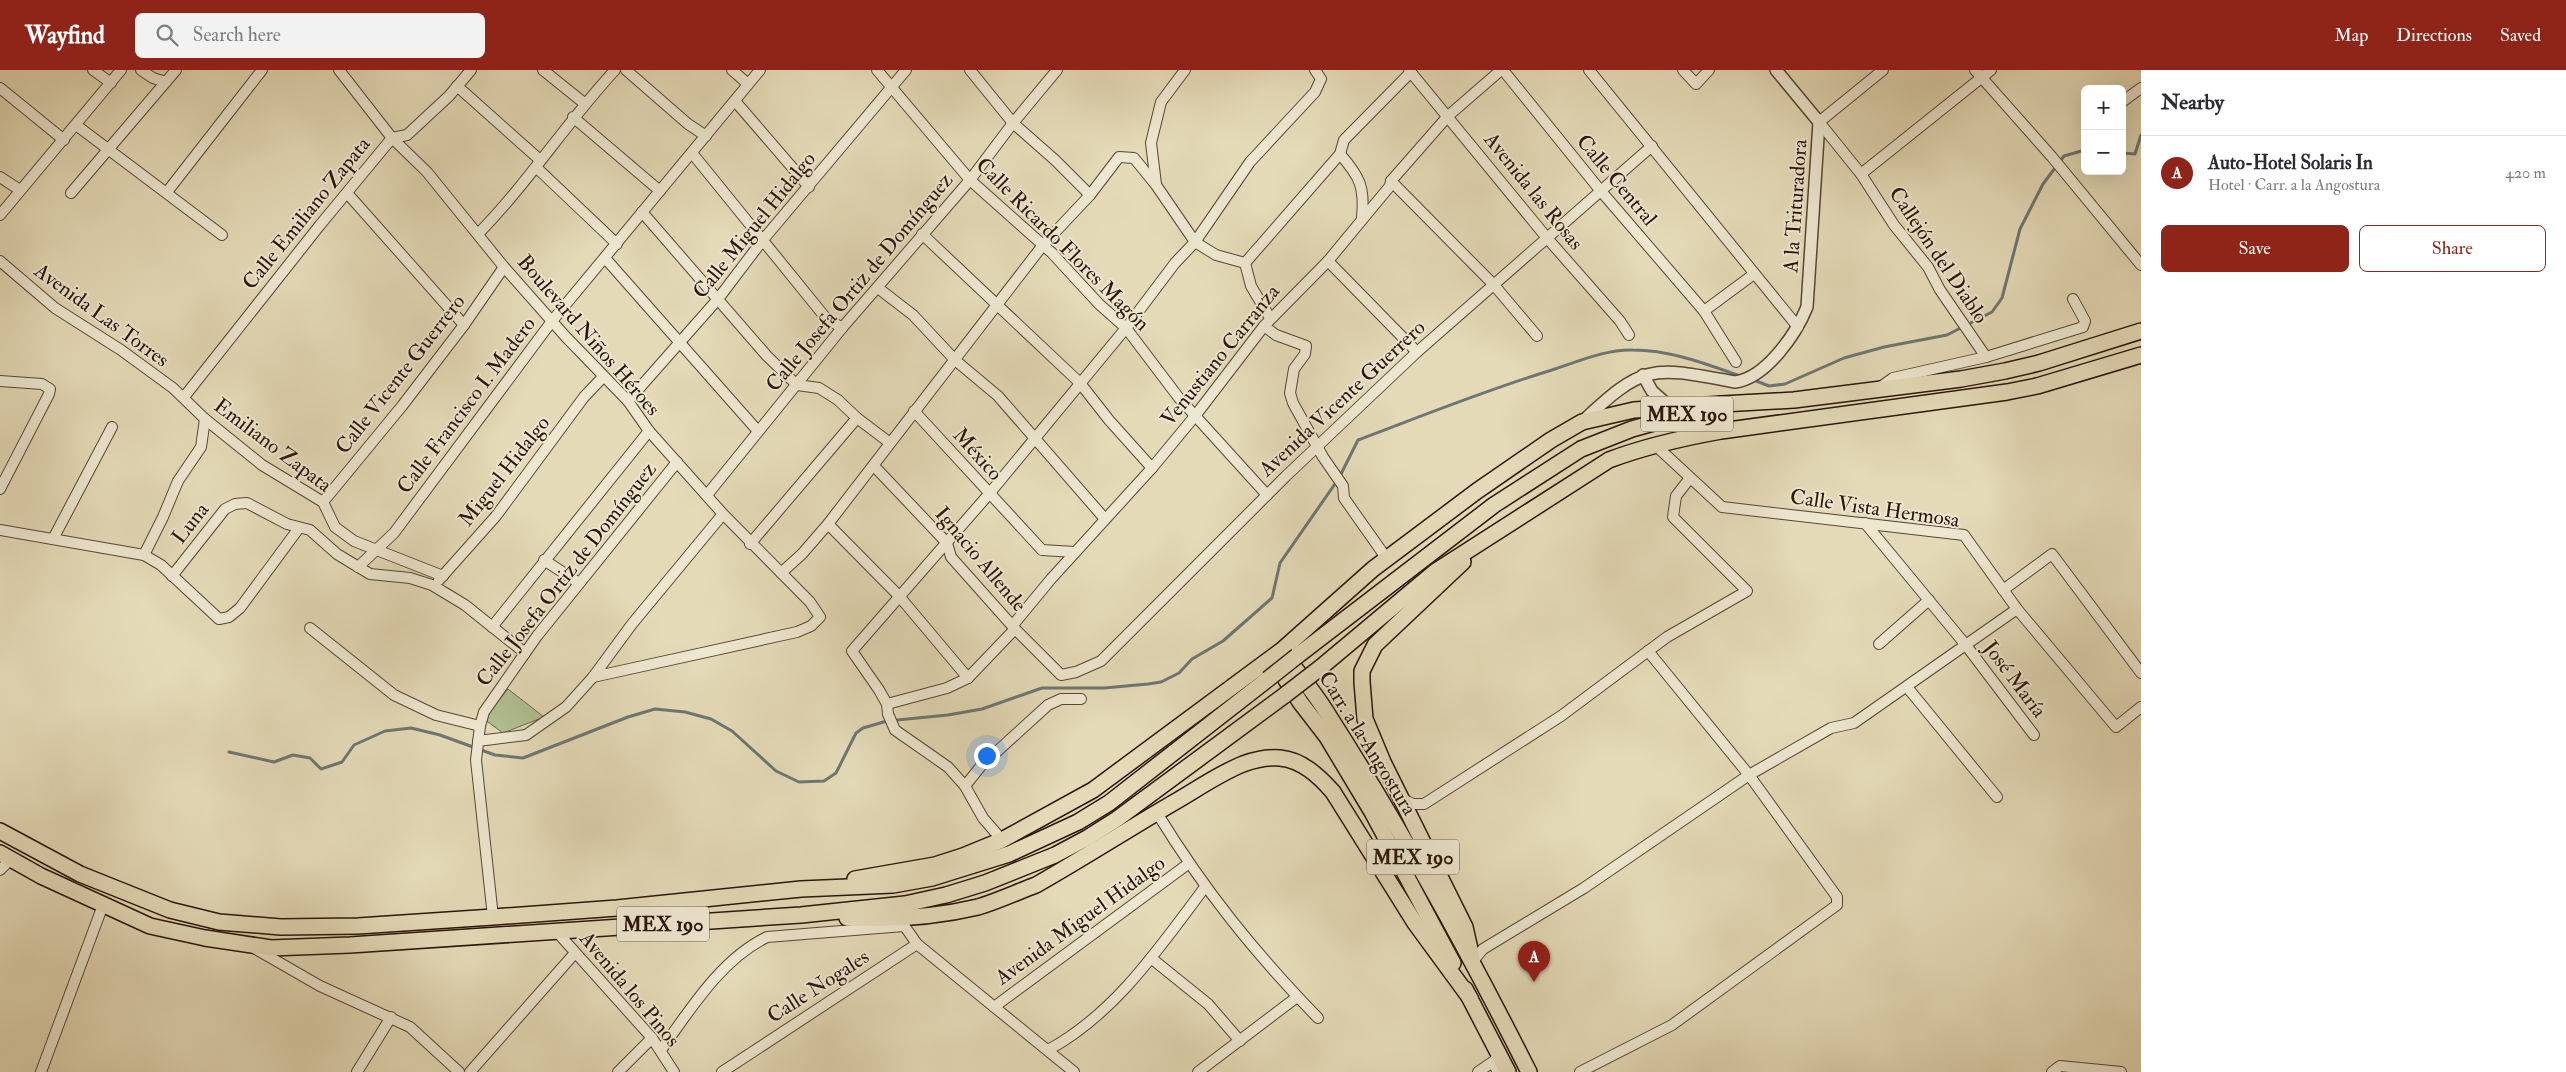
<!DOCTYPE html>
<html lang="en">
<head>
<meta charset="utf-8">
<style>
	body { margin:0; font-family:"IM FELL Double Pica",serif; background:#f2f2f3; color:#2b2b33 }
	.controls { position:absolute; right:15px; top:15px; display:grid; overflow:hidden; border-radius:8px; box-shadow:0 5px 20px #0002 }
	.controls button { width:45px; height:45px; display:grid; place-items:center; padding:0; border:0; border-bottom:1px solid #e1e1e2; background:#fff; color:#2b2b33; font:25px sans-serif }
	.you { position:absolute; left:986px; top:685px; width:18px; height:18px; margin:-12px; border:4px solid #fff; border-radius:50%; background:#1a73e8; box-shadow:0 0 0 8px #1a73e833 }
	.badge { display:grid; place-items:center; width:32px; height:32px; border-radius:50%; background:#8f2418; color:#fff; font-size:16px; font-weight:700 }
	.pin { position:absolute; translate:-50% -41px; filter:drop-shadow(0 1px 2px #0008) }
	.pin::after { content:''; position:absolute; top:26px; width:18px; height:15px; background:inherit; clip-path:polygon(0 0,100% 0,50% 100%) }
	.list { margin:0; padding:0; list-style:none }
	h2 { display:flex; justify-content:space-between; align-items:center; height:65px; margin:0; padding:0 20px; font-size:21px }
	h2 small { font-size:16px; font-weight:400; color:#7c7c81 }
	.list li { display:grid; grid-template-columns:32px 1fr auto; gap:15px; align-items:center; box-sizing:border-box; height:75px; padding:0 20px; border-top:1px solid #e1e1e2 }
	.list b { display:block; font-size:19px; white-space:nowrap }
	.list p { margin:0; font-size:16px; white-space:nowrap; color:#7c7c81 }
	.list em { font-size:16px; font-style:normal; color:#7c7c81 }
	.actions { display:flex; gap:10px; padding:15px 20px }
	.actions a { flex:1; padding:11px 0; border:1px solid #8f2418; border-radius:8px; text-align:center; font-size:18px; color:#8f2418 }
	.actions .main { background:#8f2418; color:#fff }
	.icon { flex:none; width:28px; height:28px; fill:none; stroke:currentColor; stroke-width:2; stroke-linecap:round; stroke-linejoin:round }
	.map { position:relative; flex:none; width:2141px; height:1002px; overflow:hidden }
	header { display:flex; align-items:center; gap:30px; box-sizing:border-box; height:70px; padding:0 25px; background:#8f2418; color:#fff }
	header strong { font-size:24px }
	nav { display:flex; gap:28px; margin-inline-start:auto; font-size:18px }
	.search { width:350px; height:45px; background:#f2f2f3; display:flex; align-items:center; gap:12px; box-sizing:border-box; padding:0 18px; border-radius:8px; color:#7c7c81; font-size:19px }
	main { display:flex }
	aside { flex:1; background:#fff }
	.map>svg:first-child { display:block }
	.green { fill:#b0c092; stroke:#6d6a4e }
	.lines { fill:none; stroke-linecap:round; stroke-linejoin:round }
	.stream { stroke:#6d7773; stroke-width:3 }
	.minor-casing { stroke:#584634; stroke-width:12 }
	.tertiary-casing { stroke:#584634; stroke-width:14 }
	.primary-casing { stroke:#2a1509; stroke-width:18 }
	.minor { stroke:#ede7d0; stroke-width:10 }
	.tertiary { stroke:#ede7d0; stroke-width:11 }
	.primary { stroke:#e4dab7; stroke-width:15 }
	.primary-bridge-casing { stroke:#2a1509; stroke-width:18; stroke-linecap:butt }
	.primary-bridge { stroke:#e4dab7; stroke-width:15 }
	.labels { text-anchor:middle; stroke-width:4; stroke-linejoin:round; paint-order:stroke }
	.shield { fill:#ede7d0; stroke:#645445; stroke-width:1 }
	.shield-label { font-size:20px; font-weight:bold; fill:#2a1509 }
	.street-label { font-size:21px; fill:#2a1509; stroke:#ede7d0 }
</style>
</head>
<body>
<header>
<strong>Wayfind</strong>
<div class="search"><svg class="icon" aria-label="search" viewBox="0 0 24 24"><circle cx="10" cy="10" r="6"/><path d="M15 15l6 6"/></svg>Search here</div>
<nav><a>Map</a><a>Directions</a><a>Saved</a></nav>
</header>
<main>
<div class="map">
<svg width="2141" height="1002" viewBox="0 0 2141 1002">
	<rect width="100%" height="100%" fill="#e4dab7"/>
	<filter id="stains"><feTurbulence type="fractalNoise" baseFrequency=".004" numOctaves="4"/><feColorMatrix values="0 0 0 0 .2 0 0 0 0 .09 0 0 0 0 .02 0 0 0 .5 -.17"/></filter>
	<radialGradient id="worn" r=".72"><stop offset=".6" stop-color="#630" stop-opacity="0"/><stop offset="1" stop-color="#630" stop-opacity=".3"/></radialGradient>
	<path class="green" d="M508,619L544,647L503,663L484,649Z"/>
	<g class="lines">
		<g class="stream">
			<path d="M2122,83L2135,84L2141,65"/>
			<path d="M1751,309L1769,316L1785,314L1844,288L1884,277L1947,265L1992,242L2002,228L2020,159L2043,114L2064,86L2085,80"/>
			<path d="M1340,406L1358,370C1422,346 1486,320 1552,300C1577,292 1606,279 1633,280C1670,280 1706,294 1740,306"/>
			<path d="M229,682L274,692L293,685L310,688L321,699L342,692L354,675L385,661L411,658L440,665L495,685L523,688L628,647L655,639L685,642L711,649L732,661L776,701L799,712L824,711L836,703L856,663L863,658L887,651L948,645L982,639L1042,618H1104L1148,614L1161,612L1179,603L1192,589L1223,571L1272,528L1280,493L1337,411"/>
		</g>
		<g class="minor-casing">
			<g id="minor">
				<path d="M93,0L111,13"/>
				<path d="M141,0L153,8L166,12"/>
				<path d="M339,0L392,68L427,102L504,197L565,266L628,331L649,361L723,444L810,532L820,547L811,556L797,562L593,607L632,554L723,444"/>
				<path d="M543,0L584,33"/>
				<path d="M626,0L688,54L706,66"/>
				<path d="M732,0L748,14"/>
				<path d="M877,0L970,110L1052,183L1099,234L1126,258L1179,328L1267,425"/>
				<path d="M970,0L1013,53L1055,90L1090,125"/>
				<path d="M1409,0L1547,168L1620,251L1629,265"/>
				<path d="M1503,0L1600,120L1704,241L1736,292"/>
				<path d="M1589,0L1798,257"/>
				<path d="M1683,0L1696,14L1709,0"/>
				<path d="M1883,0L1819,52L1861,104L1894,155L1928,197L1940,220L1986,287"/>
				<path d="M1975,0L2052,87L2141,195"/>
				<path d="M457,16L540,90"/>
				<path d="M0,18L64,70"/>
				<path d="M735,31L809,117"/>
				<path d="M2122,32L2141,18"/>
				<path d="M573,47L660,121"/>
				<path d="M76,55L222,165"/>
				<path d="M692,83L825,247L842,258"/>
				<path d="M1340,84C1360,107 1365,117 1362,148"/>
				<path d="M537,98L617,174"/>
				<path d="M1861,104L1991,0"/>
				<path d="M0,107L20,120"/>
				<path d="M1391,111L1494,215L1537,266"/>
				<path d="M1156,114L1151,73L1161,32L1185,0"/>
				<path d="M167,122L262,0"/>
				<path d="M71,123L176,0"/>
				<path d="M347,123L464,255"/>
				<path d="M642,142L767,286L797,315L819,318L838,330L857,348L890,373"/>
				<path d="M0,145L121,0"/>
				<path d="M478,164C528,113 566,53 615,0"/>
				<path d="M922,164L1080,313L1109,350L1152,398"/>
				<path d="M605,188L757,360"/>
				<path d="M0,191L55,238L121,280L173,318L205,349L262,395L323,432L335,457L354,471L443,506"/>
				<path d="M1328,191L1417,282"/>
				<path d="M1245,193L1340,84L1344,70L1411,2"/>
				<path d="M878,218L913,245L955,290L998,326L1105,449"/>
				<path d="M1704,241L1754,204"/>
				<path d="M1264,256L1276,265L1306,276L1305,284L1294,299L1290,323L1293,333L1323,387L1343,416L1344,428L1387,489"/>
				<path d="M0,311L42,314L50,319L49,324L0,419"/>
				<path d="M1879,318L1893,308L1986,287L2083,257L2085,251L2073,229"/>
				<path d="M184,327L320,155L392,68L407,65L449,26L471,0"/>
				<path d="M628,331L718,229L762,171L906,0"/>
				<path d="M914,341L1042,480L1075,482"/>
				<path d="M1654,374L1722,437L1964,465L2017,539L2116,657L2141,637"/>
				<path d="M874,396L947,473L951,487L1015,559L1061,605L1076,602L1101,591L1286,406L1417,282L1652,76"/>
				<path d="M707,425L842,258L970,110L1013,53L1057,0"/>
				<path d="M323,432L402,336L464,255L504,197"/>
				<path d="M1865,453L1965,574L2034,665"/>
				<path d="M828,454L899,526L968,608L947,618L887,634"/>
				<path d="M0,460L144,485L161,495L219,549L229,547L240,538L299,458"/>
				<path d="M53,469L112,357"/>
				<path d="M750,474L857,348"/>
				<path d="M144,485L163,447L178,411L201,377L205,349"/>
				<path d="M544,490L579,513"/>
				<path d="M358,497L394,463L552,251L760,0"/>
				<path d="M781,503L802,484L828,454L1043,175L1090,125L1119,87L1134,88L1156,115L1195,172L1216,185L1245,193L1251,216L1270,248"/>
				<path d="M172,506L225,439L235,434L247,433L287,454L310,460L337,484L370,504L410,508L432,515L465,535L525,583"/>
				<path d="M439,510L496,446L584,327L603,307"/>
				<path d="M2003,520L2052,484L2141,603"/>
				<path d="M1013,555L1051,509L1152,398L1195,346L1264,256L1328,191L1390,116L1391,111L1448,46L1501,0"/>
				<path d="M492,557L649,361"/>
				<path d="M310,558L394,625L436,645L480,656"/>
				<path d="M1879,574L1929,530"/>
				<path d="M968,608L1015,559"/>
				<path d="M1907,617L1997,727"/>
				<path d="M478,671L526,665L566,637L593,607"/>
				<path d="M965,716L981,696L1048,635L1061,629H1081"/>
				<path d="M1401,728L1413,734H1424L1561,646L1667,567L1747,521L1673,447L1676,426L1690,408"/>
				<path d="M1157,743C1205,821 1254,882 1318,948"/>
				<path d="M1002,770L983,748L965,716L948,697L895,660L888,644L887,634L879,620L852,581L989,424L1126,258L1175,193L1195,172L1250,92L1315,22L1321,9L1315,0"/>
				<path d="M0,800L11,789"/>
				<path d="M493,847L476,690L480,656L484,642L537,566L677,392"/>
				<path d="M901,851L917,874L1074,1002"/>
				<path d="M557,862L652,968L674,1002"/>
				<path d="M254,878L320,916L410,957L459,1002"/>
				<path d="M1151,888L1208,934L1240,971"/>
				<path d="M1473,891L1483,879L1584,818L1749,705L1831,658L1854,653L2017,539"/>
				<path d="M994,937L1188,794"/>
				<path d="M661,980C690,940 721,889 767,867L904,856"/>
				<path d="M1048,980C1115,944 1160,877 1205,817"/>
				<path d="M1493,993L1498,1002"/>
				<path d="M41,1002L103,835"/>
				<path d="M357,1002L391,947"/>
				<path d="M470,1002L575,883"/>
				<path d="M618,1002L652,968"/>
				<path d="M722,1002L917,874"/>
				<path d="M1198,1002L1297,927"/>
				<path d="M1478,1002L1500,987"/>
				<path d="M1580,1002L1672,955L1837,835V827L1749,705L1648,581"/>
				<path d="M2052,1002L2060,996L2121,1002"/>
			</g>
		</g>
		<g class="tertiary-casing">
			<g id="tertiary">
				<path d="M1643,305L1652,321L1669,336"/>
				<path d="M1582,352C1645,292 1653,297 1735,312C1766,308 1796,264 1807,237L1819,52L1776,0"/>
			</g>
		</g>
		<g class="primary-casing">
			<g id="primary">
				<path d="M1463,492L1375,575L1362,601V612L1365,649L1383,692L1465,857L1472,888"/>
				<path d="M1282,581C1298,603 1315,623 1329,646C1402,760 1468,881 1529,1002"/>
				<path d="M1297,586L1494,435L1581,379L1632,359L1722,334L1794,330L1961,309L2005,301L2039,293L2141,261"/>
				<path d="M1273,589L1300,632L1327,667L1372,742L1453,893"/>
				<path d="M1320,598L1436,501L1609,390C1646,376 1682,368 1721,361L2007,322L2037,316L2141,285"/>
				<path d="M0,761L80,804L170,840L219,852L281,857L358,856L493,847L617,838L801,819L893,815L932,808L1009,784L1078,752L1109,733L1268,609"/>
				<path d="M0,783L41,806L150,856L205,868L271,878L350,875L801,845L905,834L946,825L985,813L1055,785L1087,768L1117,749L1285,625"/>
				<path d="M855,809L935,795L963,786L1002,770L1093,720L1282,580L1373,499L1477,421L1551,370L1582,352L1634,340L1722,334"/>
				<path d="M847,848C890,850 936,847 978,837C998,831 1017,822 1036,815C1082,789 1127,760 1173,733C1196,720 1218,704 1243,694C1254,690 1268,687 1280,688C1302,690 1319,706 1333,722L1415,853L1470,928"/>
				<path d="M1465,919L1508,1002"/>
			</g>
		</g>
		<use href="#minor" class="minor"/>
		<use href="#tertiary" class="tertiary"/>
		<use href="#primary" class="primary"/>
		<g class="primary-bridge-casing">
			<g id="primary-bridge">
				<path d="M1268,609L1297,586"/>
				<path d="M1285,625L1320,598"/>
			</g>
		</g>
		<use href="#primary-bridge" class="primary-bridge"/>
	</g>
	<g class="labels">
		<g class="shield">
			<rect x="1641" y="326.5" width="92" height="35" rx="4"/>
			<rect x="1367" y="769.5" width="92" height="35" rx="4"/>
			<rect x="617" y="836.5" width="92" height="35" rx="4"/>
		</g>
		<g class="shield-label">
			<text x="1687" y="351">MEX 190</text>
			<text x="1413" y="794">MEX 190</text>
			<text x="663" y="861">MEX 190</text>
		</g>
		<g class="street-label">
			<text transform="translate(1617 110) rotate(50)" y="7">Calle Central</text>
			<text transform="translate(1534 121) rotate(51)" y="7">Avenida las Rosas</text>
			<text transform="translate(1795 136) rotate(-86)" y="7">A la Trituradora</text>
			<text transform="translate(306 143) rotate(-51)" y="7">Calle Emiliano Zapata</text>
			<text transform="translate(754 155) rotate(-51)" y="7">Calle Miguel Hidalgo</text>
			<text transform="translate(1063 174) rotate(45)" y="7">Calle Ricardo Flores Magón</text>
			<text transform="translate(1939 185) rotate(56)" y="7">Callejón del Diablo</text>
			<text transform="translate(859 212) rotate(-50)" y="7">Calle Josefa Ortiz de Domínguez</text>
			<text transform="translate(102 245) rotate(36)" y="7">Avenida Las Torres</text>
			<text transform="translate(589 265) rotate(49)" y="7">Boulevard Niños Héroes</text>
			<text transform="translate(1220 285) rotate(-51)" y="7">Venustiano Carranza</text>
			<text transform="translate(400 304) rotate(-52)" y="7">Calle Vicente Guerrero</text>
			<text transform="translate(1342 328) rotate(-43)" y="7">Avenida Vicente Guerrero</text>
			<text transform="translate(466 335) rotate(-53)" y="7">Calle Francisco I. Madero</text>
			<text transform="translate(273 375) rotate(37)" y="7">Emiliano Zapata</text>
			<text transform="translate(978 384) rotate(48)" y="7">México</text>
			<text transform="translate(504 401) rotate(-52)" y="7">Miguel Hidalgo</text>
			<text transform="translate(1875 438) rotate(8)" y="7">Calle Vista Hermosa</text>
			<text transform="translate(190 453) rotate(-52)" y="7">Luna</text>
			<text transform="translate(981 489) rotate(50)" y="7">Ignacio Allende</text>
			<text transform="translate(566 504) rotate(-52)" y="7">Calle Josefa Ortiz de Domínguez</text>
			<text transform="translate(2015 609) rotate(53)" y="7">José María</text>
			<text transform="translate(1368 673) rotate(58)" y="7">Carr. a la Angostura</text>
			<text transform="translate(1080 850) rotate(-36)" y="7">Avenida Miguel Hidalgo</text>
			<text transform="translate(818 916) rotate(-33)" y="7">Calle Nogales</text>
			<text transform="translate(630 919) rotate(50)" y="7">Avenida los Pinos</text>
		</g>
	</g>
	<rect width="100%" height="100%" filter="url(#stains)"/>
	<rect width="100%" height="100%" fill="url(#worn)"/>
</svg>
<div class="controls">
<button>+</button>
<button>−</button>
</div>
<div class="you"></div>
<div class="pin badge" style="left:1534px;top:912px">A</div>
</div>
<aside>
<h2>Nearby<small></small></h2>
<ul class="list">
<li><span class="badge">A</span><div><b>Auto-Hotel Solaris In</b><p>Hotel · Carr. a la Angostura</p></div><em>420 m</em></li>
</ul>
<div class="actions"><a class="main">Save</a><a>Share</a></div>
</aside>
</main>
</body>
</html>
